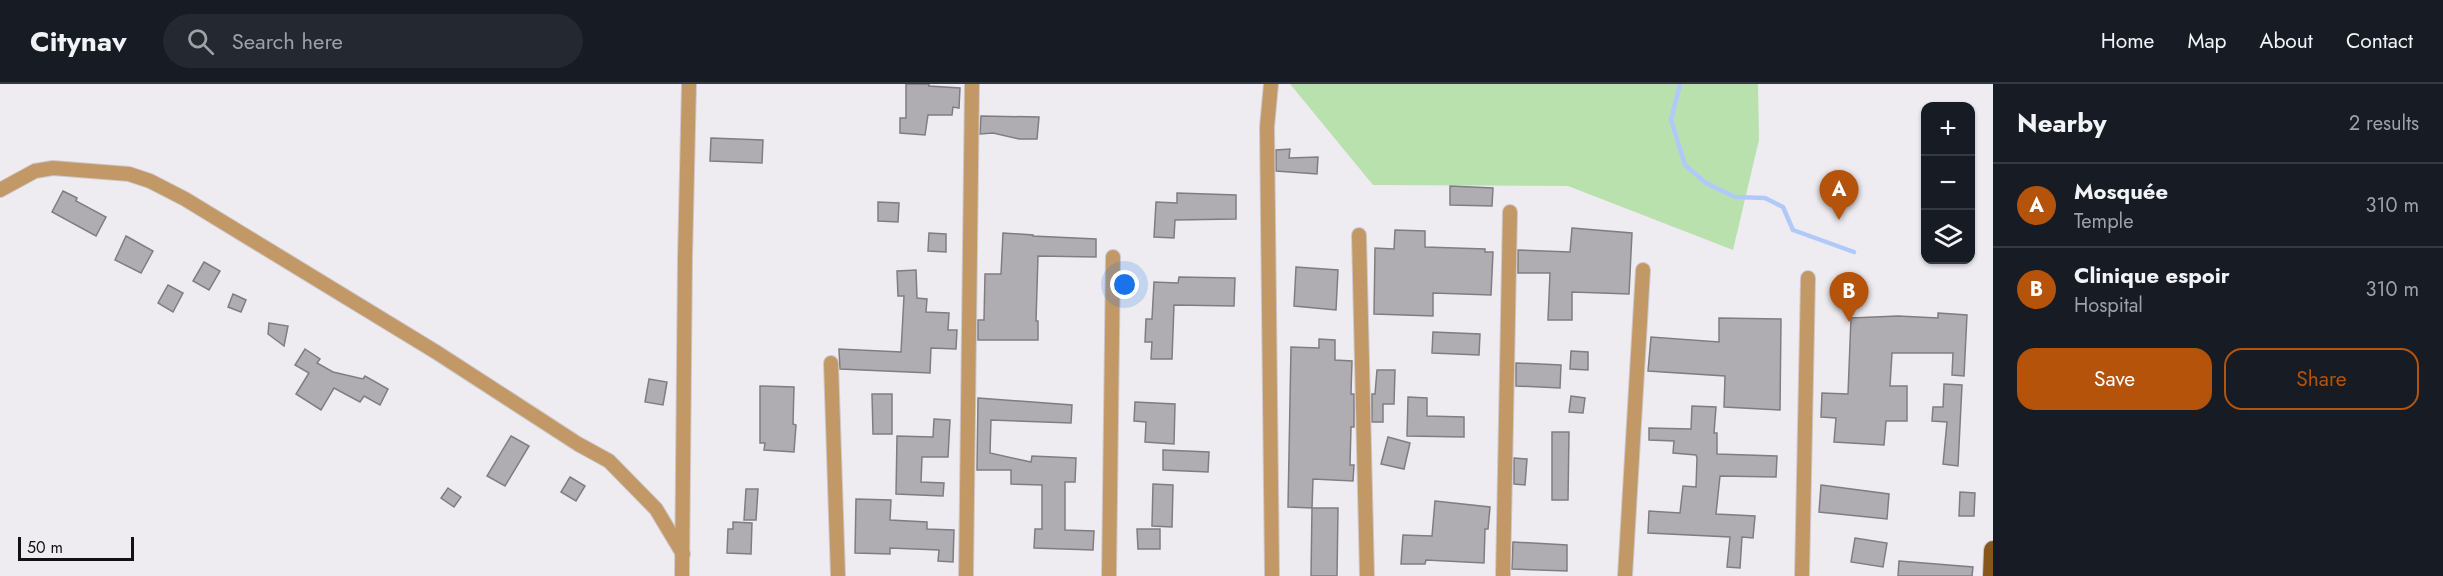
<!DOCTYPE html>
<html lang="en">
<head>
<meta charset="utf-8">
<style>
	body { margin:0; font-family:Jost,sans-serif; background:#242831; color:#f1f3f6 }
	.controls { position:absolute; right:18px; top:18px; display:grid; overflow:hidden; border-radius:12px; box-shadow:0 2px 4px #0004 }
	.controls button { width:54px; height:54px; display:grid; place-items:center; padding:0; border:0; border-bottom:2px solid #363941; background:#171b24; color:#f1f3f6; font:30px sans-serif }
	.scale { position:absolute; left:18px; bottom:15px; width:116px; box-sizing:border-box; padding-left:6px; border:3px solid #111012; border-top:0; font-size:16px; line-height:21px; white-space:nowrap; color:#111012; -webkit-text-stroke:4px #efecf1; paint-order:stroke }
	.you { position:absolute; left:1125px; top:201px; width:21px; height:21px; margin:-15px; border:4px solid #fff; border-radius:50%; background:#1a73e8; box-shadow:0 0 0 9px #1a73e833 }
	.badge { display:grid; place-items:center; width:39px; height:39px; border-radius:50%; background:#b45309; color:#fff; font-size:20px; font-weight:700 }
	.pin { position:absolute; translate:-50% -50px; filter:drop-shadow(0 2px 3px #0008) }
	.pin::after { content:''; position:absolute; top:32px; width:21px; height:18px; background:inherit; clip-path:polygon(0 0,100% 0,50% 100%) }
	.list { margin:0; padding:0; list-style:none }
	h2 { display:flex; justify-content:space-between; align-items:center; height:78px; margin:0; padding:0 24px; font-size:26px }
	h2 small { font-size:20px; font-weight:400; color:#9ea1a6 }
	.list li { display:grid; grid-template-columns:39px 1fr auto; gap:18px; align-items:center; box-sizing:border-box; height:84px; padding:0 24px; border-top:2px solid #363941 }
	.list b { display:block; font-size:22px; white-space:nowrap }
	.list p { margin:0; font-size:20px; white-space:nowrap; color:#9ea1a6 }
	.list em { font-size:20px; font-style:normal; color:#9ea1a6 }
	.actions { display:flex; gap:12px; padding:18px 24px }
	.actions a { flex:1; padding:14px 0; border:2px solid #b45309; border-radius:18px; text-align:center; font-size:21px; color:#b45309 }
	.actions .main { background:#b45309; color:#fff }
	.icon { flex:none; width:33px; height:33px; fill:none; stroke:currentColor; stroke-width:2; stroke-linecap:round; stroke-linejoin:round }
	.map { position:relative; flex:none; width:1993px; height:492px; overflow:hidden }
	header { display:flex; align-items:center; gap:36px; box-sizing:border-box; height:84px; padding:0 30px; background:#171b24; border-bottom:2px solid #363941 }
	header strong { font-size:28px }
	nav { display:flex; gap:33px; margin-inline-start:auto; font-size:21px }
	.search { width:420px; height:54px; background:#242831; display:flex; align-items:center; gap:15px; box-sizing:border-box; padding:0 21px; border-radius:33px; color:#9ea1a6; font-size:22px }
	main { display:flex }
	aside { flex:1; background:#171b24 }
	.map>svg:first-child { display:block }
	.green { fill:#b9e1ae }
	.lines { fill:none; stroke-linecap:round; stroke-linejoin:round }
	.stream { stroke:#b0c9fb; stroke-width:4.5 }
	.building { fill:#afacb2; stroke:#807d82; stroke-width:1.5 }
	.minor-casing { stroke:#cbc9cd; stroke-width:16 }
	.primary-casing { stroke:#cbc9cd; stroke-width:20 }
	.minor { stroke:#c39867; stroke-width:14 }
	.primary { stroke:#85571b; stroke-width:18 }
</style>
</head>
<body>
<header>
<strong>Citynav</strong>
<div class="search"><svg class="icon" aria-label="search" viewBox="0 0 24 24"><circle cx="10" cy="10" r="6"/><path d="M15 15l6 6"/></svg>Search here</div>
<nav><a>Home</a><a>Map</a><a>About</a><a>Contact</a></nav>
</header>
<main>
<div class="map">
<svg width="1993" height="492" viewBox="0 0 1993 492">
	<rect width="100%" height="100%" fill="#efecf1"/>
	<path class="green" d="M1290,0H1758L1759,56L1733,166L1568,102L1373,101Z"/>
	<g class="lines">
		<path class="stream" d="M1680,0L1671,36L1685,81L1706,99L1735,113L1765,114L1783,123L1793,146L1854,168"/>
	</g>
	<g class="building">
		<path d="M906,0H929V2L960,4L959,24L953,23L952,31H928L925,51L900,49V34H906Z"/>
		<path d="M981,32L1039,33L1037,55H1019L993,49L980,50Z"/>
		<path d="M711,54L763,56L762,79L710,77Z"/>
		<path d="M1290,65L1289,74L1318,73L1317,90L1276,87V66Z"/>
		<path d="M1450,102L1493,104L1492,122L1450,121Z"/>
		<path d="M63,107L77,114L76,117L106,133L96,152L52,128Z"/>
		<path d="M1177,109L1236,111V135L1175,136L1174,154L1154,153L1156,118L1177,119Z"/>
		<path d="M878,118L899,119L898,138L878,137Z"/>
		<path d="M1572,144L1632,149L1629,210L1572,208V236H1548L1550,189H1518V166L1570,168Z"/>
		<path d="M1395,146L1425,147V163L1485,165V168H1493L1491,211L1433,209V232L1374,230L1375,164L1394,165Z"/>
		<path d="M929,149L946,150V168L928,167Z"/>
		<path d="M1003,149L1033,151V152L1096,155V173L1038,172L1036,237H1038V256H978V236H984L985,190H1001Z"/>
		<path d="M126,152L153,167L141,189L115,176Z"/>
		<path d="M204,178L220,187L209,206L193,197Z"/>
		<path d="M1296,183L1338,186L1336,226L1294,222Z"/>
		<path d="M916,186L917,214L927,215L926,228L949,229L948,246H957L956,265L931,264L930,289L840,285L839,265L901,268L904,212H898L897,187Z"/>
		<path d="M1179,193L1235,194L1234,222L1174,221L1172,275H1151L1152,258H1145L1146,235H1152L1154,198L1178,199Z"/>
		<path d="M168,201L183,209L173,228L158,219Z"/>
		<path d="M233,210L246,216L241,228L228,223Z"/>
		<path d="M1938,229L1967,231L1964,292L1952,291L1953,269H1892L1890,302H1907V337H1886L1884,361L1834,358L1836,334L1821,333L1822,309L1848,310L1851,234L1898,232L1938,234Z"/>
		<path d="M1719,234L1781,235L1780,326L1724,323L1725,292L1648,287L1651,253L1719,258Z"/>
		<path d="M269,239L288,242L284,262L268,250Z"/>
		<path d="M1433,248L1480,250L1479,271L1432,269Z"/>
		<path d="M1319,255L1335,256V276L1352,277L1351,310H1354V343H1351L1350,381H1354L1353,397L1313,395L1312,424L1288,423L1291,263L1319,264Z"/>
		<path d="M305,265L320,275L317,279L333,288L363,295L365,292L388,305L380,321L364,312L360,318L334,304L321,326L296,310L309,289L295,281Z"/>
		<path d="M1571,267L1588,268V286L1570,285Z"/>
		<path d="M1516,279L1561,281L1560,304L1516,302Z"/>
		<path d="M1377,286H1395L1394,320H1383V338H1372V310H1375Z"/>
		<path d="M649,295L667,298L663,321L645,318Z"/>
		<path d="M1944,300L1962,301L1958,382L1943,380L1947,338L1932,337L1933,323H1943Z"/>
		<path d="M760,302L794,303L793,340L796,341L794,368L764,366L765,359H760Z"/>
		<path d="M872,310H892V350H873Z"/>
		<path d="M1571,312L1585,314L1583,329L1569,328Z"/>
		<path d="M1408,313L1427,314V332L1464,333V353L1407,352Z"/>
		<path d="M978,314L1072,321L1071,339L991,336L990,369L1031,378L1032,372L1076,374L1075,398H1065V446L1094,447L1093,466L1034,464L1035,445H1042V401L1011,400V386H977Z"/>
		<path d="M1135,318L1175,320L1174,360L1145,358L1146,338L1134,337Z"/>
		<path d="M1692,322L1716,323L1714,349H1717V370L1777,372L1776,393L1720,392L1716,430L1755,432L1753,454L1742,453L1740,484L1727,483L1730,453L1648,449L1649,427L1680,429L1683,402L1696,403L1697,374L1696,371L1673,369L1674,357L1649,356V344L1691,345Z"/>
		<path d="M934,335L950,336L948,373H922L921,398L944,399L943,412L896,410L897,352L933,353Z"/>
		<path d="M1552,348H1569L1568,416H1552Z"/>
		<path d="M511,352L529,362L505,402L487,392Z"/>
		<path d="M1388,353L1410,359L1404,385L1381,380Z"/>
		<path d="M1163,366L1209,368L1208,388L1163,386Z"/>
		<path d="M1514,374L1527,375L1525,401L1514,400Z"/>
		<path d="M570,393L585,402L576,417L561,408Z"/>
		<path d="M1153,400L1173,401L1172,443L1152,442Z"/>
		<path d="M1821,401L1889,410L1887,435L1819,428Z"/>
		<path d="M448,404L461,413L454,423L441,414Z"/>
		<path d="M746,405H758L756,436H744Z"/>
		<path d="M1960,408L1975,409L1974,432H1959Z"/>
		<path d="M856,415L891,416L890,436L927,438V445L954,446L953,478L938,477L939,466L890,464V470L855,469Z"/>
		<path d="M1435,417L1490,423L1488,445H1485L1484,479L1426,476L1425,480H1401L1403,451L1432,452Z"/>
		<path d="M1312,424H1338L1337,492H1311Z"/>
		<path d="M733,438L752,439L751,470L727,469L728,445H733Z"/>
		<path d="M1137,445H1160V465H1138Z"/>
		<path d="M1855,454L1887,459L1883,483L1851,478Z"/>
		<path d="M1513,458L1567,461V487L1512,485Z"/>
		<path d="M1899,477L1973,483L1972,492H1898Z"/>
	</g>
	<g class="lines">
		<g class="minor-casing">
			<g id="minor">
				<path d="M1271,0L1267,43L1272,492"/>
				<path d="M0,106L35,87L53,84L129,90L150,97L185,115L436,268L578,360L609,377L656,425L683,470"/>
				<path d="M1359,151L1367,492"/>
				<path d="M831,279L838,492"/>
				<path d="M682,492L685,174L689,0"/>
				<path d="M966,492L972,0"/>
				<path d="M1109,492L1113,173"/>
				<path d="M1503,492L1510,128"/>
				<path d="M1625,492L1643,186"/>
				<path d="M1802,492L1808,194"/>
			</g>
		</g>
		<g class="primary-casing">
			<path id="primary" d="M1992,492L1993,466"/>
		</g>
		<use href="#minor" class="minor"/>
		<use href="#primary" class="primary"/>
	</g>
</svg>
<div class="controls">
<button>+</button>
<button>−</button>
<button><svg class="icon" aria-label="layers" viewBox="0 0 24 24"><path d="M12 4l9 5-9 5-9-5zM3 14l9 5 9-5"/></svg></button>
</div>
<div class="scale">50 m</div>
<div class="you"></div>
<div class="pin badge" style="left:1839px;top:136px">A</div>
<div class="pin badge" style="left:1849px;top:238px">B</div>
</div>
<aside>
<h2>Nearby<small>2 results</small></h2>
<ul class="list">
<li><span class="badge">A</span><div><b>Mosquée</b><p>Temple</p></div><em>310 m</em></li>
<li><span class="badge">B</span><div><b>Clinique espoir</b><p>Hospital</p></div><em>310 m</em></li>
</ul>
<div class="actions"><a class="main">Save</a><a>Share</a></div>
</aside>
</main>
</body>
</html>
